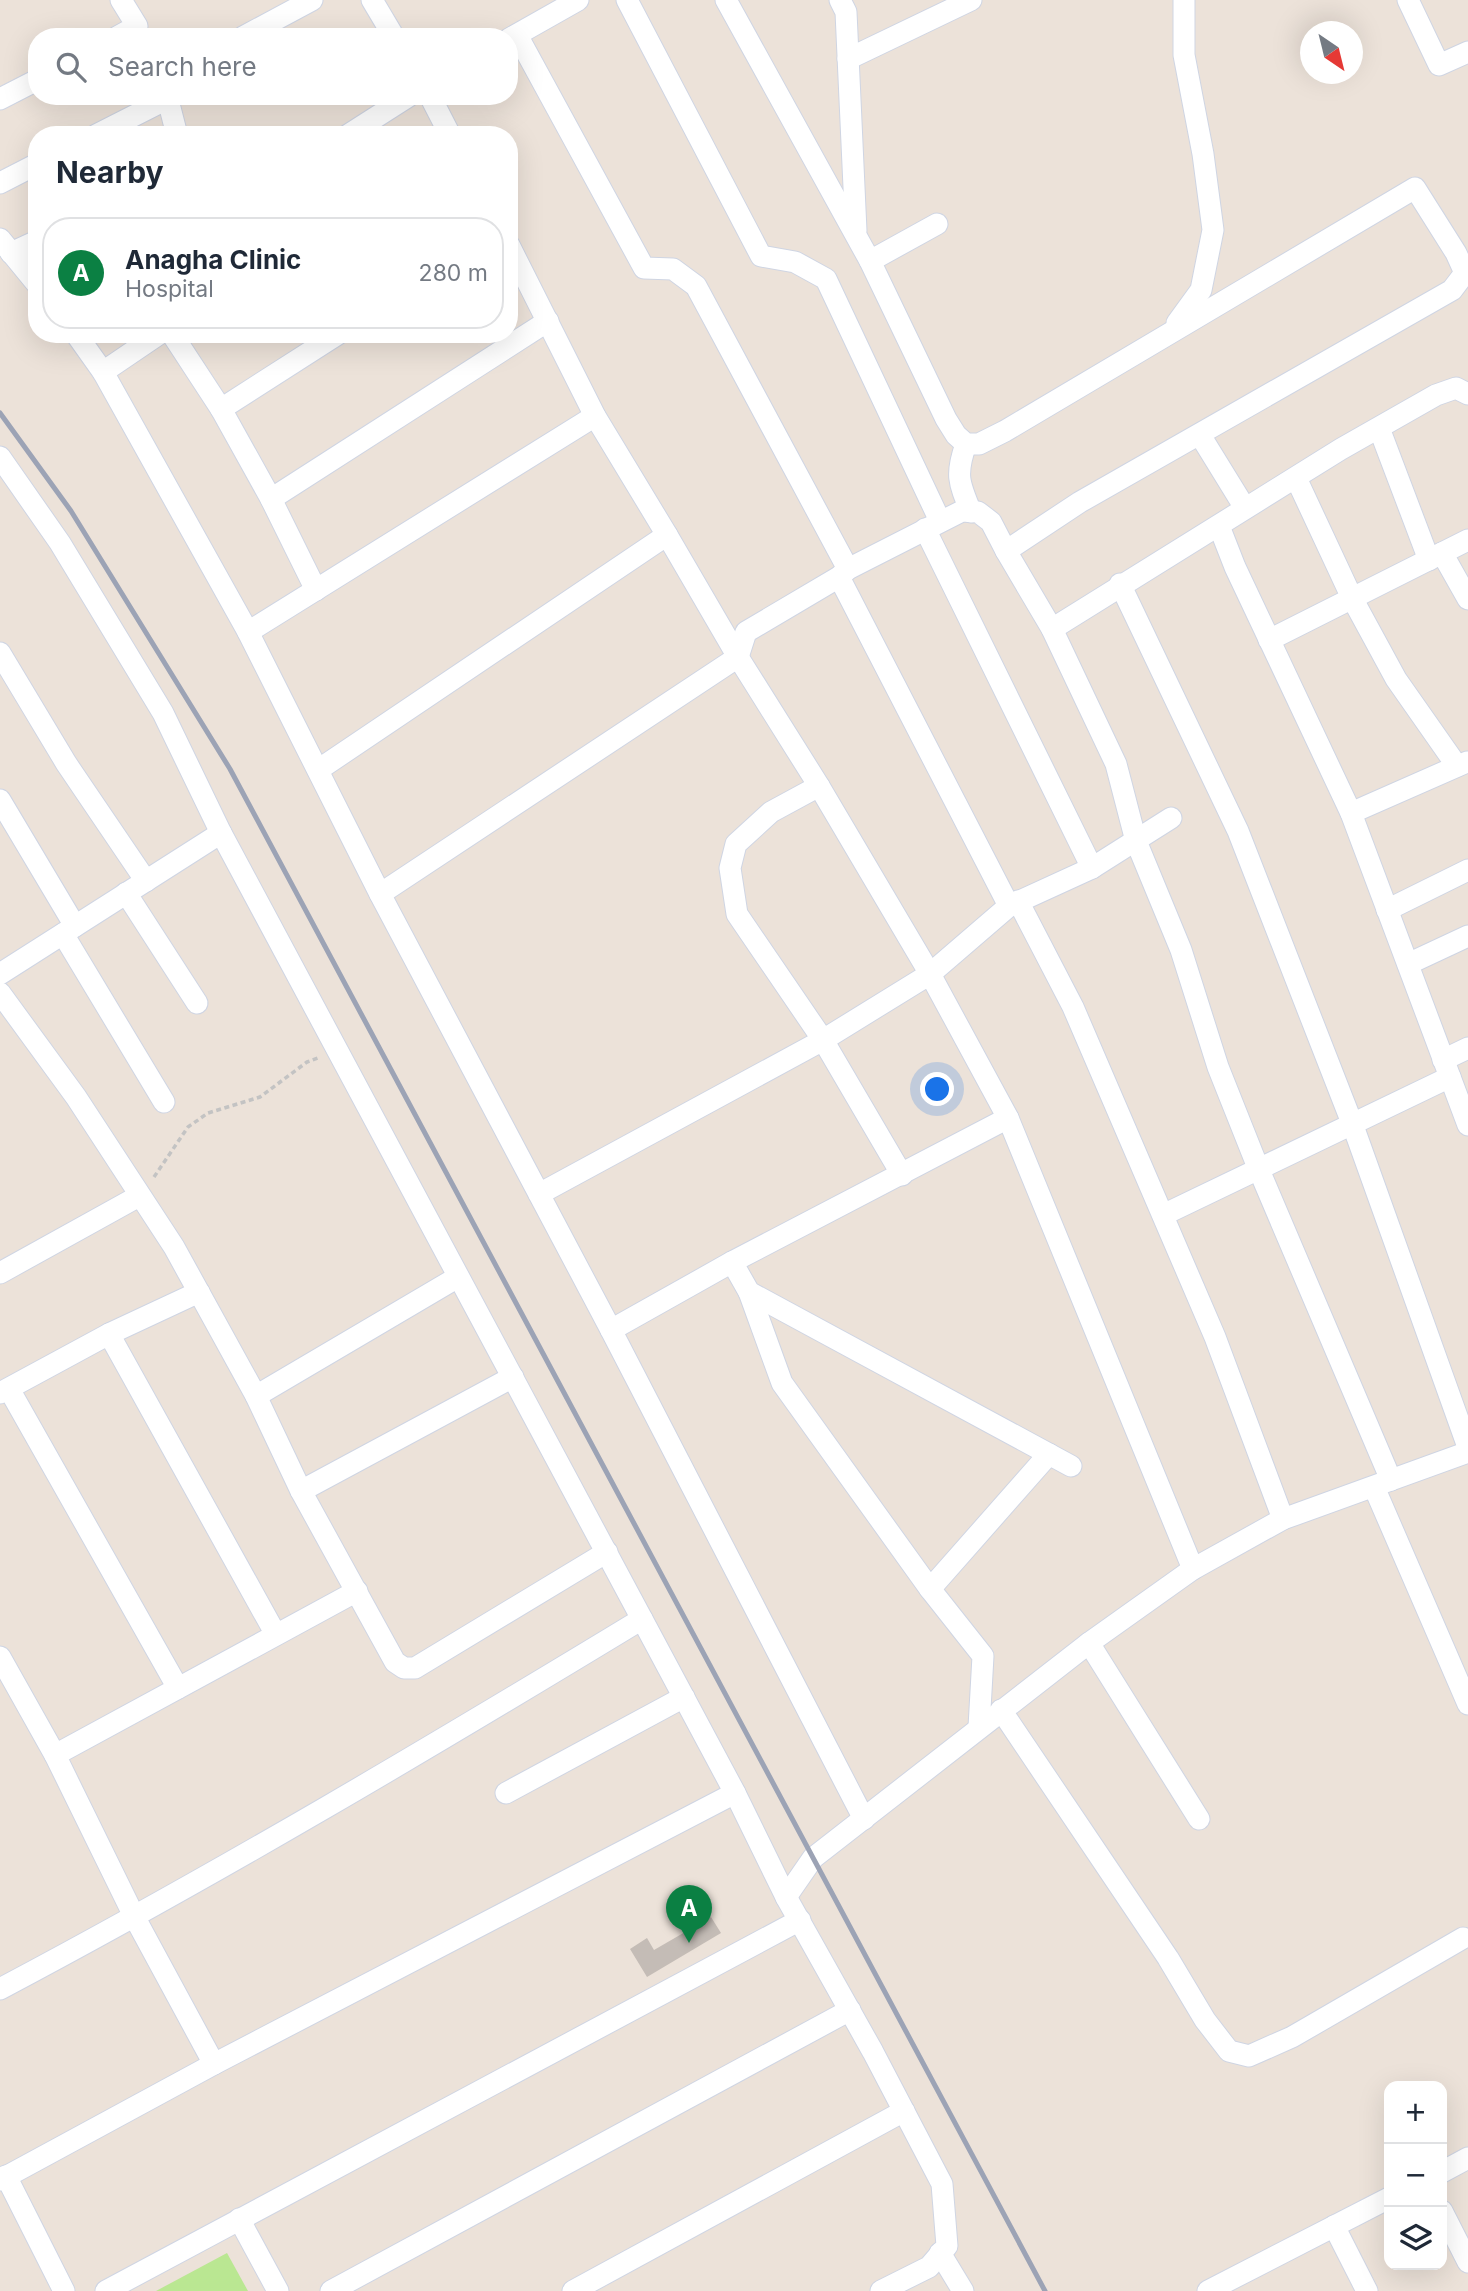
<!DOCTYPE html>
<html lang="en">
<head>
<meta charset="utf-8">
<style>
	body { margin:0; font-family:Inter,sans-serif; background:#f2f2f3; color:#1f2937 }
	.controls { position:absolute; right:21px; bottom:21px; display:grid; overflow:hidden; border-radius:14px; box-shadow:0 7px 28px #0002 }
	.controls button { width:63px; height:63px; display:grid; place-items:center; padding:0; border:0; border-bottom:2px solid #e0e1e3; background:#fff; color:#1f2937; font:35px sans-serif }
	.compass { position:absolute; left:1300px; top:21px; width:63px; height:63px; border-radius:50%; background:#fff; box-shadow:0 7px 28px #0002; rotate:145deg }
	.you { position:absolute; left:938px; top:1090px; width:24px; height:24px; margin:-18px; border:5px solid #fff; border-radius:50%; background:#1a73e8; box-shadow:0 0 0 10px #1a73e833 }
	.badge { display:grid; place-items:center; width:46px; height:46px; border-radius:50%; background:#0b8043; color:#fff; font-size:23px; font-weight:700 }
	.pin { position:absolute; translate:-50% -58px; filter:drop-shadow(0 2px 4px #0008) }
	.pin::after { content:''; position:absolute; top:37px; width:24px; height:21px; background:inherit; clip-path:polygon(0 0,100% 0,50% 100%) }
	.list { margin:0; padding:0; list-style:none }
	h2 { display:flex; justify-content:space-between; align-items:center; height:91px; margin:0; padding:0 28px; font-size:30px }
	h2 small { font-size:23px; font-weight:400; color:#747a83 }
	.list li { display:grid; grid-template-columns:46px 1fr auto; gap:21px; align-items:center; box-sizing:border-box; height:112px; margin:0 14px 14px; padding:0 14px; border:2px solid #e0e1e3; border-radius:28px }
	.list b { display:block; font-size:26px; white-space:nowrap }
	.list p { margin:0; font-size:23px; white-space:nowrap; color:#747a83 }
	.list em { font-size:23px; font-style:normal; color:#747a83 }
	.icon { flex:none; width:38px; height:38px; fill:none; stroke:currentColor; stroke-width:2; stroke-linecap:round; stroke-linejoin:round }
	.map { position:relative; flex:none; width:1468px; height:2291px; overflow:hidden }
	.search { position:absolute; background:#fff; box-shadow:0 7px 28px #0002; left:28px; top:28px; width:490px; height:77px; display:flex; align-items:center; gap:18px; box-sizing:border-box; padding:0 24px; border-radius:28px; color:#747a83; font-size:26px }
	.panel { position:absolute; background:#fff; box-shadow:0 7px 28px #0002; left:28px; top:126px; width:490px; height:217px; border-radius:28px }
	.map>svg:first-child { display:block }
	.green { fill:#bae792 }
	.building { fill:#c4bcb6 }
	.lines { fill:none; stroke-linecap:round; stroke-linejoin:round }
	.minor-casing { stroke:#cfd5e3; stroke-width:23 }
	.path { stroke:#c3c3c3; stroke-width:3.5; stroke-dasharray:5 3.5; stroke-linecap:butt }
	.minor { stroke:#fff; stroke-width:21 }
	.rail { stroke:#9ca3b5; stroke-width:5 }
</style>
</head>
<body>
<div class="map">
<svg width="1468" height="2291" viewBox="0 0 1468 2291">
	<rect width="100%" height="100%" fill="#ece2d9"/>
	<path class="green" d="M227,2253L248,2291H156Z"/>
	<path class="building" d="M711,1917L721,1933L647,1977L630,1949L647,1938L654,1950Z"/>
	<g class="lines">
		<g class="minor-casing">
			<g id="minor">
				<path d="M372,0L394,37"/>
				<path d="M627,0L761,256L795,262L826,279L940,521"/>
				<path d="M726,0L870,261L946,419L956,435L966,444H979L1005,431L1415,188L1456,253L1465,273L1452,290L1080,502L1006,551"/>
				<path d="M840,0L846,12L856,231"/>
				<path d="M1408,0L1439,65L1468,52"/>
				<path d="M517,35L644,268L673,269L696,286L848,569"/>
				<path d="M117,37L137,26L121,0"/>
				<path d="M243,37L312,0"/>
				<path d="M509,39L578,0"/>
				<path d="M848,59L971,0"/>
				<path d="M167,96L177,135"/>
				<path d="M430,96L450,135"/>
				<path d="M0,99L37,80"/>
				<path d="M96,135L167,99"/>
				<path d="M348,135L409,96"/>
				<path d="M0,183L37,164"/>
				<path d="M0,239L37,284"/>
				<path d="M509,245L595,416L667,535"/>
				<path d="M11,253L37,241"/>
				<path d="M870,261L937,224"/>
				<path d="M1177,323L1201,290L1213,230L1203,154L1184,55V0"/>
				<path d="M76,334L103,372L248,632L380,894L611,1330L864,1819"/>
				<path d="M172,334L221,409L271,499L316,590"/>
				<path d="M103,372L159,334"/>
				<path d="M221,409L338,334"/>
				<path d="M1379,428L1429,560"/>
				<path d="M1200,435L1245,508"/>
				<path d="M966,444C955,475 959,483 971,512"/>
				<path d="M0,457L60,543L163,713L221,833L642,1619L735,1793L786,1897L873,2052L942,2184L947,2246L929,2267L881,2291"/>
				<path d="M1296,478L1352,598L1396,679L1457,766"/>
				<path d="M271,499L548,321"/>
				<path d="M1219,526L1235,567L1351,813L1468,1125"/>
				<path d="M925,529L1092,868"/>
				<path d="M1442,553L1468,599"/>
				<path d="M839,577L1009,906"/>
				<path d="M1120,584L1238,831L1352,1123L1468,1447"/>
				<path d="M1052,629L1341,449L1436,395L1456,388L1468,394"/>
				<path d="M248,632L595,416"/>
				<path d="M1269,640L1468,540"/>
				<path d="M0,653L66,763L146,881"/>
				<path d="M318,770L667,535L738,657L819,786L930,974L1008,1118L1193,1569"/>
				<path d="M819,786L771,812L736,844L730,868L737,914L823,1040L902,1175"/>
				<path d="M0,800L75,926"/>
				<path d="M1351,813L1467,762"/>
				<path d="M126,893L197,1003"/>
				<path d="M380,894L738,657L746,632L839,577L848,569L962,511L978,512L991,522L1006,551L1052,629L1116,764L1136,841L1181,950L1218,1067L1259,1170L1391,1480"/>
				<path d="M1018,901L1073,1007L1215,1337L1283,1519"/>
				<path d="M1387,910L1468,870"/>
				<path d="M63,934L164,1102"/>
				<path d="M1408,964L1468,936"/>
				<path d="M0,974L221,833"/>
				<path d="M0,993L76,1097L174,1247L256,1396L301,1491L395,1662L404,1668H415L607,1552"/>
				<path d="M1443,1060L1468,1048"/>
				<path d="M539,1194L823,1040L930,974L1009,906L1092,868L1171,818"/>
				<path d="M1163,1215L1450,1077"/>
				<path d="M732,1262L749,1292L1071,1466"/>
				<path d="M0,1273L139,1196"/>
				<path d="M749,1292L782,1383L930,1589L983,1656L979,1727"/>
				<path d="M611,1330L732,1262L1008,1118"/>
				<path d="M109,1334L275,1633"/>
				<path d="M9,1389L178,1688"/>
				<path d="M0,1393L109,1334L199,1292"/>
				<path d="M256,1396L458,1277"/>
				<path d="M1374,1487L1468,1704"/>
				<path d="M301,1491L513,1377"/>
				<path d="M930,1589L1049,1454"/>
				<path d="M1089,1643L1199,1819"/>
				<path d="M0,1657L55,1755L135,1918L214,2064"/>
				<path d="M1001,1710L1168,1958L1205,2020L1229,2051L1249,2056L1292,2037L1463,1938"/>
				<path d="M55,1755L357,1591"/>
				<path d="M506,1793L684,1697"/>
				<path d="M786,1897L813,1858L1089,1643L1193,1569L1283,1519L1468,1452"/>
				<path d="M0,1989C219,1873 431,1747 642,1619"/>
				<path d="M1442,2172L1468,2158"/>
				<path d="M6,2176L64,2291"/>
				<path d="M0,2180L214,2064L735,1793"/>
				<path d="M1442,2211L1468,2262"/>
				<path d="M239,2219L278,2291"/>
				<path d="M1334,2226L1367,2291"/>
				<path d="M940,2253L963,2291"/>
				<path d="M106,2291L800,1920"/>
				<path d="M331,2291L850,2010"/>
				<path d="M573,2291L904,2111"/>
				<path d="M1208,2291L1389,2198"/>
			</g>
		</g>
		<path class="path" d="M154,1177L188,1127L208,1113L260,1097L307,1062L318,1058"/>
		<use href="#minor" class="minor"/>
		<path class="rail" d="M0,413L71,511L230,769L1045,2291"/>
	</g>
</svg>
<div class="controls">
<button>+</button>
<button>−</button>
<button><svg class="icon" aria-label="layers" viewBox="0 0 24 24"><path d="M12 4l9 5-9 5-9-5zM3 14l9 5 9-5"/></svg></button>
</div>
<svg class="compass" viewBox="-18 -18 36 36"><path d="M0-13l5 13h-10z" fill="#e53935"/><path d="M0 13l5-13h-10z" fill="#747a83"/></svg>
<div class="you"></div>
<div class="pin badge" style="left:689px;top:1943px">A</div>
<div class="search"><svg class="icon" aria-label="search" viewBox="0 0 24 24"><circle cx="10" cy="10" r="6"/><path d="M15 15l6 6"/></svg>Search here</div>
<section class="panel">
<h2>Nearby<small></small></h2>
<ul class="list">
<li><span class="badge">A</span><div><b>Anagha Clinic</b><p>Hospital</p></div><em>280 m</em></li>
</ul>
</section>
</div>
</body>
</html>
